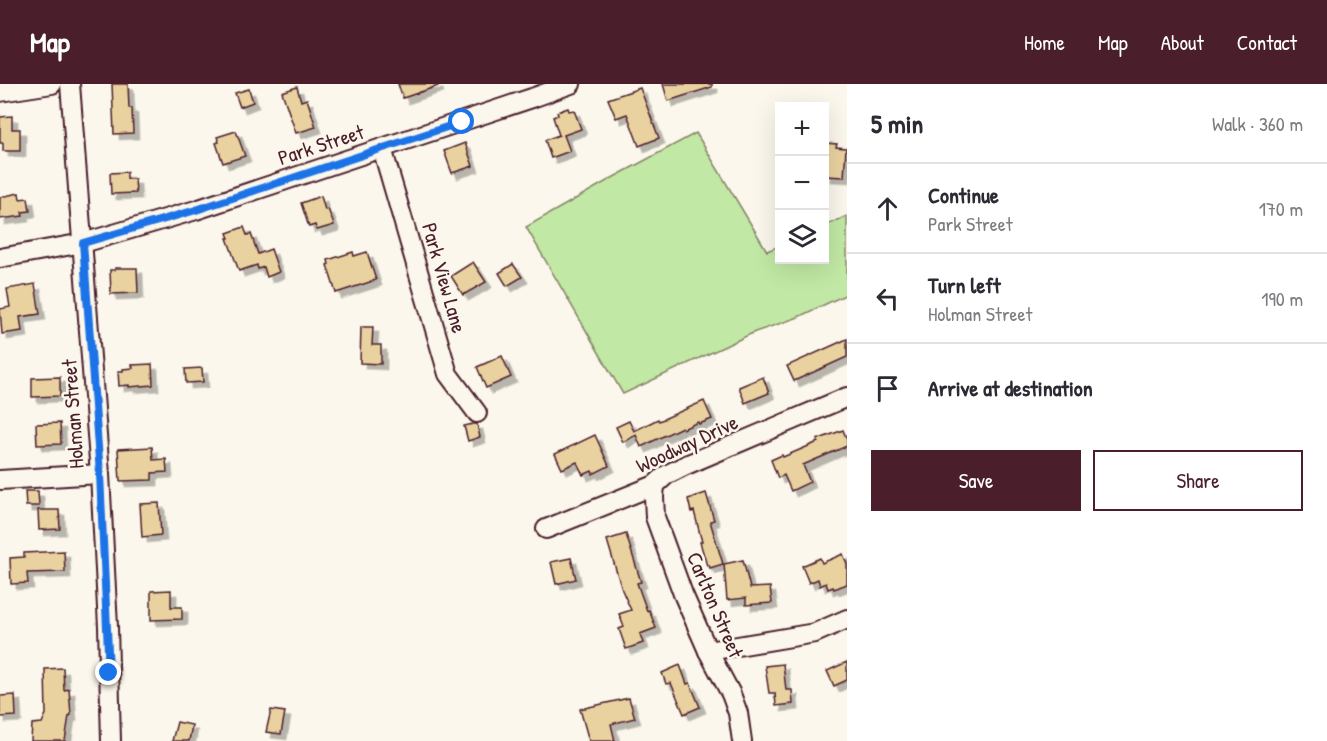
<!DOCTYPE html>
<html lang="en">
<head>
<meta charset="utf-8">
<style>
	body { margin:0; font-family:"Patrick Hand",sans-serif; background:#f7f7f7; color:#2b2b33 }
	.controls { position:absolute; right:18px; top:18px; display:grid; overflow:hidden; border-radius:0px; box-shadow:0 6px 24px #0002 }
	.controls button { width:54px; height:54px; display:grid; place-items:center; padding:0; border:0; border-bottom:2px solid #e1e1e2; background:#fff; color:#2b2b33; font:30px sans-serif }
	.stop { position:absolute; width:18px; height:18px; margin:-14px; border:4px solid #1a73e8; border-radius:50%; background:#fff }
	.stop.end { background:#1a73e8; border-color:#fff; box-shadow:0 2px 6px #0008 }
	.list { margin:0; padding:0; list-style:none }
	h2 { display:flex; justify-content:space-between; align-items:center; height:78px; margin:0; padding:0 24px; font-size:26px }
	h2 small { font-size:20px; font-weight:400; color:#7c7c81 }
	.list li { display:grid; grid-template-columns:39px 1fr auto; gap:18px; align-items:center; box-sizing:border-box; height:90px; padding:0 24px; border-top:2px solid #e1e1e2 }
	.list b { display:block; font-size:22px; white-space:nowrap }
	.list p { margin:0; font-size:20px; white-space:nowrap; color:#7c7c81 }
	.list em { font-size:20px; font-style:normal; color:#7c7c81 }
	.actions { display:flex; gap:12px; padding:18px 24px }
	.actions a { flex:1; padding:14px 0; border:2px solid #4a1f2b; border-radius:0px; text-align:center; font-size:21px; color:#4a1f2b }
	.actions .main { background:#4a1f2b; color:#fff }
	.icon { flex:none; width:33px; height:33px; fill:none; stroke:currentColor; stroke-width:2; stroke-linecap:round; stroke-linejoin:round }
	.map { position:relative; flex:none; width:847px; height:657px; overflow:hidden }
	header { display:flex; align-items:center; gap:36px; box-sizing:border-box; height:84px; padding:0 30px; background:#4a1f2b; color:#fff }
	header strong { font-size:28px }
	nav { display:flex; gap:33px; margin-inline-start:auto; font-size:21px }
	main { display:flex }
	aside { flex:1; background:#fff }
	.map>svg:first-child { display:block }
	.green { fill:#c1e8a4; stroke:#868468; stroke-width:1.5 }
	.building { fill:#ead2a0; stroke:#4a1f2b; stroke-width:1.5; filter:url(#shadow) }
	.lines { fill:none; stroke-linecap:round; stroke-linejoin:round }
	.minor-casing { stroke:#4a1f2b; stroke-width:22 }
	.minor { stroke:#fbf7ec; stroke-width:18 }
	.route { stroke:#1a73e8; stroke-width:8 }
	.labels { text-anchor:middle; stroke-width:5; stroke-linejoin:round; paint-order:stroke }
	.street-label { font-size:21px; fill:#4a1f2b; stroke:#fbf7ec }
</style>
</head>
<body>
<header>
<strong>Map</strong>
<nav><a>Home</a><a>Map</a><a>About</a><a>Contact</a></nav>
</header>
<main>
<div class="map">
<svg width="847" height="657" viewBox="0 0 847 657">
	<defs>
		<filter id="shadow"><feDropShadow dx="5.5" dy="5.5" stdDeviation="0" flood-color="#0004"/></filter>
	</defs>
	<rect width="100%" height="100%" fill="#fbf7ec"/>
	<filter id="ink" filterUnits="userSpaceOnUse"><feTurbulence type="fractalNoise" baseFrequency=".0167" numOctaves="2"/><feDisplacementMap in="SourceGraphic" scale="12" xChannelSelector="R" yChannelSelector="G"/><feConvolveMatrix kernelMatrix="1 2 1 2 8 2 1 2 1" color-interpolation-filters="sRGB"/></filter>
	<g filter="url(#ink)">
		<path class="green" d="M696,49L767,167L779,162L780,176H824L825,142L847,132V210L796,234L755,248L623,310L526,143L614,93Z"/>
		<g class="building">
			<path d="M112,0H128L129,24H132L133,49L114,50Z"/>
			<path d="M398,0H437L438,2L403,14Z"/>
			<path d="M663,0H712V3L668,17Z"/>
			<path d="M297,3L301,17L307,15L316,43L296,49L282,8Z"/>
			<path d="M640,4L659,54L639,62L627,30L616,34L608,15Z"/>
			<path d="M249,5L253,18L240,23L235,9Z"/>
			<path d="M568,24L569,27L574,26L581,45L564,51L570,67L551,74L545,56L559,51L553,33L558,31L557,28Z"/>
			<path d="M12,32V45H20V67H3V59H0V33Z"/>
			<path d="M236,47L245,72L223,79L216,59L219,58L217,53Z"/>
			<path d="M465,59L473,82L452,89L444,67Z"/>
			<path d="M825,59L837,60L836,63L846,64L844,93L825,92Z"/>
			<path d="M127,88V95H135L136,109L111,110L110,89Z"/>
			<path d="M19,109L20,115L28,114L30,127L22,128L23,132L0,135V113Z"/>
			<path d="M321,112L325,126L328,125L334,141L317,146L315,141L309,143L301,119Z"/>
			<path d="M244,143L247,151L251,150L258,170L271,165L279,188L267,193L264,183L258,185L257,181L239,187L227,154H229L227,149Z"/>
			<path d="M353,168L354,172L367,168L376,196L336,209L327,181L329,180L328,176Z"/>
			<path d="M473,178L486,198L463,211L451,192Z"/>
			<path d="M513,180L522,193L507,202L499,189Z"/>
			<path d="M115,184H137L138,209L111,210L110,186H115Z"/>
			<path d="M35,200L40,230L20,233L22,247L2,250L0,225L10,223L7,205Z"/>
			<path d="M361,243H373L372,261H381V280L360,279Z"/>
			<path d="M847,255V273L794,297L787,282Z"/>
			<path d="M502,272L511,293L486,304L477,283Z"/>
			<path d="M152,280L153,301L129,303V301L119,302L118,287H123V285L133,284L132,281Z"/>
			<path d="M202,284L203,298L186,299L185,285Z"/>
			<path d="M60,293V312L32,313V294Z"/>
			<path d="M763,293L769,309L745,319L739,303Z"/>
			<path d="M704,317L712,335L699,340L698,338L683,345L682,343L641,363L636,351L623,358L616,343L629,337L634,347L658,335L659,337Z"/>
			<path d="M60,339L61,360L37,361L36,340Z"/>
			<path d="M473,340H477L480,353L468,357L464,342Z"/>
			<path d="M843,346L847,356V362L803,381L810,398L791,407L784,391L778,394L771,376L782,371L783,373L818,358L817,356Z"/>
			<path d="M595,351L609,382L593,390L592,387L583,391L577,378L562,385L555,370Z"/>
			<path d="M152,363L153,376L166,375L167,388L152,389V396L120,397L118,365Z"/>
			<path d="M25,407H38L39,422H26Z"/>
			<path d="M706,409L714,436L710,437L723,480L710,484L709,481L707,482L700,458H702L694,427L691,428L688,415Z"/>
			<path d="M159,419L161,451L142,453L140,420Z"/>
			<path d="M38,426H59L60,445L39,446Z"/>
			<path d="M626,450L641,498L637,499L647,527L649,526L656,544L640,550L643,559L626,565L619,545L624,543L619,530L631,526L622,506L607,456Z"/>
			<path d="M64,467L65,488L27,489L28,499L11,500L10,474L24,473V469Z"/>
			<path d="M843,470L847,480V500L834,505L833,503L828,505L826,499L820,502L818,495L809,499L802,482L820,474L822,479Z"/>
			<path d="M571,474L576,495L556,500L551,478Z"/>
			<path d="M743,476L750,504L770,503L772,519L746,521V514L727,516L724,480Z"/>
			<path d="M171,506V523H182V535L151,536V507Z"/>
			<path d="M847,578V596L834,602L827,587Z"/>
			<path d="M783,580L786,606H792L793,620L776,622L775,609H769L765,582Z"/>
			<path d="M680,581L687,600L690,599L700,623L684,630L671,599L666,600L662,589Z"/>
			<path d="M63,584L64,606L69,605L71,631L69,632L65,657H31L32,640L42,639L46,630L45,585Z"/>
			<path d="M15,611L16,632L0,633V612Z"/>
			<path d="M629,614L635,634L611,640L615,657H589L580,625Z"/>
			<path d="M271,626L285,628L281,650L266,648Z"/>
			<path d="M177,638L192,641L189,657H172Z"/>
		</g>
		<g class="lines">
			<g class="minor-casing">
				<g id="minor">
					<path d="M70,0L100,390L108,543L111,657"/>
					<path d="M0,8L52,0"/>
					<path d="M382,64L448,290L477,329"/>
					<path d="M0,174L83,159L196,126L532,14L571,0"/>
					<path d="M0,396L100,390"/>
					<path d="M655,401L654,413L655,433L683,510L708,567L731,610L738,629L742,657"/>
					<path d="M546,445L655,401L666,391L686,381L847,313"/>
					<path d="M708,567L815,549L847,535"/>
				</g>
			</g>
			<use href="#minor" class="minor"/>
		</g>
	</g>
	<g class="lines" filter="url(#ink)">
		<path class="route" d="M109,589L100,390L83,159L196,126L462,38"/>
	</g>
	<g class="labels">
		<g class="street-label">
			<text transform="translate(321 61) rotate(-18)" y="7">Park Street</text>
			<text transform="translate(444 194) rotate(74)" y="7">Park View Lane</text>
			<text transform="translate(73 330) rotate(-94)" y="7">Holman Street</text>
			<text transform="translate(687 360) rotate(-25)" y="7">Woodway Drive</text>
			<text transform="translate(715 521) rotate(67)" y="7">Carlton Street</text>
		</g>
	</g>
</svg>
<div class="controls">
<button>+</button>
<button>−</button>
<button><svg class="icon" aria-label="layers" viewBox="0 0 24 24"><path d="M12 4l9 5-9 5-9-5zM3 14l9 5 9-5"/></svg></button>
</div>
<div class="stop" style="left:462px;top:38px"></div>
<div class="stop end" style="left:109px;top:589px"></div>
</div>
<aside>
<h2>5 min<small>Walk · 360 m</small></h2>
<ul class="list">
<li><svg class="icon" aria-label="ahead" viewBox="0 0 24 24"><path d="M12 20V5M6 11l6-6 6 6"/></svg><div><b>Continue</b><p>Park Street</p></div><em>170 m</em></li>
<li><svg class="icon" aria-label="left" viewBox="0 0 24 24"><path d="M17 20v-9H6M10 6l-5 5 5 5"/></svg><div><b>Turn left</b><p>Holman Street</p></div><em>190 m</em></li>
<li><svg class="icon" aria-label="arrive" viewBox="0 0 24 24"><path d="M6 21V4h12l-3 4 3 4H6"/></svg><div><b>Arrive at destination</b></div></li>
</ul>
<div class="actions"><a class="main">Save</a><a>Share</a></div>
</aside>
</main>
</body>
</html>
